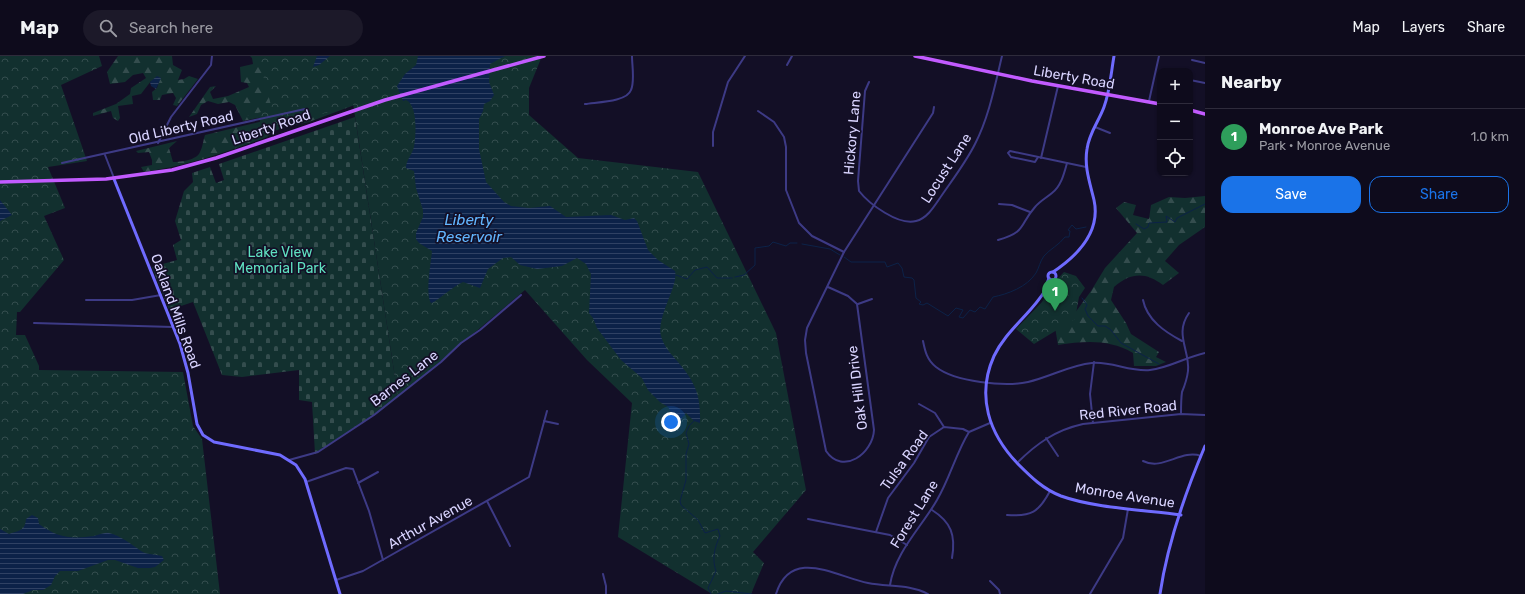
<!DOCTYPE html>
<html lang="en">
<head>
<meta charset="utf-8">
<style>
	body { margin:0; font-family:Rubik,sans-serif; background:#1c1929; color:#f1f3f6 }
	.controls { position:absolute; right:12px; top:12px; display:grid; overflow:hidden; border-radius:8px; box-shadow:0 1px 3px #0004 }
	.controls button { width:36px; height:36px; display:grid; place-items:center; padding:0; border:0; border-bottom:1px solid #2e2b3b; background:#0e0b1c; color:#f1f3f6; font:20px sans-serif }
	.you { position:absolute; left:671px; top:366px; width:14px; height:14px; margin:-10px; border:3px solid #fff; border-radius:50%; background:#1a73e8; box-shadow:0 0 0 6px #1a73e833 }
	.badge { display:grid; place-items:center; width:26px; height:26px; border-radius:50%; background:#1a73e8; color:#fff; font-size:13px; font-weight:700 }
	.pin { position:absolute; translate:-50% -33px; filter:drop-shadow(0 1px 2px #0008) }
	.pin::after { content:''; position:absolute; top:21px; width:14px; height:12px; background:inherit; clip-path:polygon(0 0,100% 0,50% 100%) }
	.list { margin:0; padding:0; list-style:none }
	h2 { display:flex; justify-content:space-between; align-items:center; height:52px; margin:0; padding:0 16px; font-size:17px }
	h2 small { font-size:13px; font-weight:400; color:#9b9ba3 }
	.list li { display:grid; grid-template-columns:26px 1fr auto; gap:12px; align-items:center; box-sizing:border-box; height:56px; padding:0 16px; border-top:1px solid #2e2b3b }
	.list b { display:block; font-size:15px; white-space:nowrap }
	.list p { margin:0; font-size:13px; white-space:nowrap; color:#9b9ba3 }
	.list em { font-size:13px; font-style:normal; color:#9b9ba3 }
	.actions { display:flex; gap:8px; padding:12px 16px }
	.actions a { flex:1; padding:9px 0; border:1px solid #1a73e8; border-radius:12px; text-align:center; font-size:14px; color:#1a73e8 }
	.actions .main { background:#1a73e8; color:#fff }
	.icon { flex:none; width:22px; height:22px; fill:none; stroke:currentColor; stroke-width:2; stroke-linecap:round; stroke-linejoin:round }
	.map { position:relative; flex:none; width:1205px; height:538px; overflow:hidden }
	header { display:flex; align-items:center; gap:24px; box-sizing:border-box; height:56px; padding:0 20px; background:#0e0b1c; border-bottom:1px solid #2e2b3b }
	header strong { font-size:19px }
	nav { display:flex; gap:22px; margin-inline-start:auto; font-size:14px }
	.search { width:280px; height:36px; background:#1c1929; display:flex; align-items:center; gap:10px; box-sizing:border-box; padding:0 14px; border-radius:22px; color:#9b9ba3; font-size:15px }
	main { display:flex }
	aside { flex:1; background:#0e0b1c }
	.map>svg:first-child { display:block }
	.forest { fill:url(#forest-firs) }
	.cemetery { fill:url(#cemetery-stones) }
	.park { fill:url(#park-crowns) }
	.water { fill:url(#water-rules) }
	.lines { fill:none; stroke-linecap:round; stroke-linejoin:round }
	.stream { stroke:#0c2248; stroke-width:1 }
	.street { stroke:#3d3a85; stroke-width:2 }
	.secondary { stroke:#6f6bff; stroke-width:3 }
	.primary { stroke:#c25bff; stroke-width:3.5 }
	.labels { text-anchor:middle; stroke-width:3.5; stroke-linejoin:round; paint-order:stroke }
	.street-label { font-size:14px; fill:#d9d4ff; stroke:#130f26 }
	.park-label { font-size:14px; fill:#5fe0c0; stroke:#130f26 }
	.water-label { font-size:15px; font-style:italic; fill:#62b6ff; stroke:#130f26 }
</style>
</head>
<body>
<header>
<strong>Map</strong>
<div class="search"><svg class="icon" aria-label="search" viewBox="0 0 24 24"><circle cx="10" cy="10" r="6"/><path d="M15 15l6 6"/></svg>Search here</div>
<nav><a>Map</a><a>Layers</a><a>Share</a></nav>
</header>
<main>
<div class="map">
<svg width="1205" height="538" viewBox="0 0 1205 538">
	<defs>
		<pattern id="forest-firs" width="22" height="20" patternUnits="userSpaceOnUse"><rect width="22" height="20" fill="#12302f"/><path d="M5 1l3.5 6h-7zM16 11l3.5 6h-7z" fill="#344d4e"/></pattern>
		<pattern id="cemetery-stones" width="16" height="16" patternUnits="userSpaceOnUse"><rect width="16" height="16" fill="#12302f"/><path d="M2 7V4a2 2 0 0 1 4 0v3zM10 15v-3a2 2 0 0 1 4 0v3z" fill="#344d4e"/></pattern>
		<pattern id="park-crowns" width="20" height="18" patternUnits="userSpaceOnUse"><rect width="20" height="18" fill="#12302f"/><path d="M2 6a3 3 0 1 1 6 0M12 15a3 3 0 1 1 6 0" fill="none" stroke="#344d4e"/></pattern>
		<pattern id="water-rules" width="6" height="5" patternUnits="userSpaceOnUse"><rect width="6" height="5" fill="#0c2248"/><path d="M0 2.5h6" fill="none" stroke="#2f4163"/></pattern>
	</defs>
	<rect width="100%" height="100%" fill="#130f26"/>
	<g class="forest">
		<path d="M118,0H172L173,9L182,14L178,24L184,23L189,20L198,23L177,50L173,49L176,42L173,37L162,39L160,44H153L152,36L157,32L159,25H151L141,38L132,40L133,48L118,50L120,62L118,65L113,62L111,55L93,60V57L116,48L130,38L131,32L146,22L143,17L133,19L125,26L110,28L107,16Z"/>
		<path d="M250,0H418L360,47L309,66L295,69H281L274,73L272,77L267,81C227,96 187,110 144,116L141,111L152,109V104L149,96L138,97L136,95L177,85L169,92L173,106C181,106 197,104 200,96C203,90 203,85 205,79L272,63L276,58L243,65L235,49L229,46L218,48L208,45L201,49L197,58L189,61L210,31L216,30L210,36L213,43L228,40L249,31L247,27L241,26L240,11L253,8L252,2Z"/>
		<path d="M1205,140V171L1179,189L1165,205L1179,217L1163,229C1146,216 1131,216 1114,231L1111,244L1126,267L1131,278L1159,296L1156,301L1166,306L1156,310H1134L1133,297C1109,283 1085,285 1058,289L1055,271L1069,265L1091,235L1105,212L1137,177L1116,152L1124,146L1136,149L1133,159L1149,163L1151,149L1169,141L1185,142Z"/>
	</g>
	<path class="cemetery" d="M355,61L398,341L378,357L315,398L312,346L299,344V314L242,321L222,319L193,246L169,254L152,211L177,204L173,189L181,184L175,165L184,135L193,126L192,117L210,111L216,127L224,124L219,108Z"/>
	<g class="park">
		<path d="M0,0H99L102,10L61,29L87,105L48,111L65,152L44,160L64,204L20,256H17L16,279H25L39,310V314L183,316L193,370L202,383L220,538H0Z"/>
		<path d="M258,0H542L529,32V59L578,102L698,116L776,277L806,434L753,496L764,507L751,538H712L618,481L632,347L587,304L525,234L398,341L353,47L263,79L259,61L248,63L247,60L272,53Z"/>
		<path d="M1064,216L1076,220L1085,232L1079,241L1075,263L1034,288L1016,273L1042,246L1052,229Z"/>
	</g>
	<g class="water">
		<path d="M317,0H330L319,9L313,11Z"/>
		<path d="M418,0H505L490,8L489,26L494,39L490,45L484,48L483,55L479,63V93L486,126L504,146L511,150L529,152L550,150L566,161L611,159L625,164L634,162L637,165L648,194L658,204L675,215C679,229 656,261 661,280C664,291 671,298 678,306C695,326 701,339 700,367L694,365L686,357L679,366L675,363L668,351L660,346L648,334L642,322L621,304L597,272L593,262L589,257L591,218L586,208L577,202L562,210L537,213L520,209L511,201L503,202L488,213L480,232L463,226C453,230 435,247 431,247C425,238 431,207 432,195L419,187L416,183V177L423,161V154L416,132L414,115L406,112C406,104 412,99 414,91C416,80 418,49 406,44L403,45L397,30L405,18L416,9Z"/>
		<path d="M157,20L161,22L156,33L151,30L150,26Z"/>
		<path d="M0,144L12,159L0,165Z"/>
		<path d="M32,459L38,462L39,468C58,482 71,483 94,480C99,479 104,476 109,477C121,480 131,488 141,495C147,499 155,498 162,500L164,504L155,511L150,512H138L115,504H108L78,515H60L55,520L51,529L43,534H33L23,538H0V473L9,478C20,474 25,475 26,463Z"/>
	</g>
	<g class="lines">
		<g class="stream">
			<path d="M1136,168L1144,173L1148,171L1149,167L1167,166L1166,160L1175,166L1177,162L1205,148"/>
			<path d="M802,188L830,193L840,199"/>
			<path d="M844,201L851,206H885L887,211L898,207L902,212L904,221L912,222L914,224L916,242L921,246L919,248L923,249L927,247L948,260L956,252L963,254L959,261L963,262L970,254L975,256L980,251L985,253L993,241C1008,238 1027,231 1036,217C1039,212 1040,205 1044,200C1050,193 1059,189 1065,181H1069L1070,175L1068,174L1072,169L1076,173L1086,171"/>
			<path d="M676,219L687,223L695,214L707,211L717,222H732"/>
			<path d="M735,221L744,219L755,209V192L769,190L773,186L786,190L790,187H797"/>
			<path d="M1082,242L1087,249L1085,253L1088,260L1098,270H1105L1111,274L1121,287L1159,308"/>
			<path d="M694,365L689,370L686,377L689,388L686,398V424L680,445L681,449L698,464L705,477L718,473L720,480C714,492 712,504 716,515L708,532L711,538"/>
			<path d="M718,538L726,535L752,538"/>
		</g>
		<g class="street">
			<path d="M1192,4L1205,7"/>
			<path d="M787,9L792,0"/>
			<path d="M1190,24L1205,27"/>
			<path d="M869,26L865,35L858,125L859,135C869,148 899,170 916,165C928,162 935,149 942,139C953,123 966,106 975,88C989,61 995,29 1002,0"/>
			<path d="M1149,45L1159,0"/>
			<path d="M585,48C597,46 627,46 631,34C635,25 632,10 632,0"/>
			<path d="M758,55L774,66L784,81L786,91V134L799,167L812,180L844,196"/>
			<path d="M1095,71L1110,77"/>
			<path d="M158,87L171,61L211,9L212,0"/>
			<path d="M713,90V76L728,26L745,0"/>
			<path d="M105,99L114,122"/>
			<path d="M1038,101L1035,106L1011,101L1008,97L1010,95L1086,111"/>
			<path d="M1041,102L1058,30"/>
			<path d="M62,107L305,53"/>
			<path d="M999,148L1012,149L1030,156"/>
			<path d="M998,184C1027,176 1019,169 1035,151C1040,145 1046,142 1052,137C1061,130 1064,118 1067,107"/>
			<path d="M828,231L848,240L857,248L874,374C873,397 843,420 826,395L806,297L805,284L807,272L844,196L933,57L934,51"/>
			<path d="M86,244H132L161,239"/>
			<path d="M1143,244C1147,264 1165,276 1182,285"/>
			<path d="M858,248L872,243"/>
			<path d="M34,267L173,271"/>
			<path d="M923,285C925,295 927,304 936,311C955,326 1005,331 1028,326C1050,321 1070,309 1092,307C1111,305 1130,316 1150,314C1169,312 1186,301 1205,297"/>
			<path d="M919,348L935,357L944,371"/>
			<path d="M1181,358C1181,351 1181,343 1182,336C1185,329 1187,323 1188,315C1190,294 1174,278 1189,257"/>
			<path d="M544,365L558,368"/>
			<path d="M1093,367L1090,338L1094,306"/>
			<path d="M1046,382L1058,400"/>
			<path d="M289,404L318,396L374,359L441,306L461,287L480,274L521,239"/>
			<path d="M1143,405C1163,415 1181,393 1201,400"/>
			<path d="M1017,407C1037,387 1056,374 1083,368L1181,358L1205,359"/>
			<path d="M306,426L346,412L353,413L369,455L383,504"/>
			<path d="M358,427L378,416"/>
			<path d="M487,445L510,490"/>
			<path d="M932,454C951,466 956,479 952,502"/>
			<path d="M1007,459C1031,461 1039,456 1050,435"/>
			<path d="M808,463L890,479L907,489"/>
			<path d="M876,476L888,442L914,407L929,381L944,371L963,373L969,376L990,367"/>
			<path d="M603,518L606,530V538"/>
			<path d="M336,524L363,515L529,421L547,355"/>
			<path d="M990,525L999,534L1000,538"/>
			<path d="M890,529C895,496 921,472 937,444C950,422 956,397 969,376"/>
			<path d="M776,538C791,490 837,521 868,527C888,531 910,528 928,538"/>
			<path d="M1090,538L1123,482L1128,453"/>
		</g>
		<g class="secondary">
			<path d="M114,123L180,288L188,317L197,368L203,379L214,386L280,399L296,409L305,423L340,538"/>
			<circle cx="1052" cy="220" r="4"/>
			<path d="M1053,216C1077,200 1101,176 1094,144C1090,127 1084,111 1087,93C1089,77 1099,65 1104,51C1110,35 1111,17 1114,0"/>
			<path d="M1052,224C1046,234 1039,244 1031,253C1018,268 1003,281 994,300C976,340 989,378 1018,408C1031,421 1043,433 1061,440C1094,452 1145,454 1181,459"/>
			<path d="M1045,233L1049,222"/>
			<path d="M1160,538C1167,490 1186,435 1205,390"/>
		</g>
		<g class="primary">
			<path d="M915,0L1032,25L1160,48"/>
			<path d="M1190,54L1205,58"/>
			<path d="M0,126L106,123L172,114L216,102L385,44L544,0"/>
		</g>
	</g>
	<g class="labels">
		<g class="street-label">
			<text transform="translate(1074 21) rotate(10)" y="5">Liberty Road</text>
			<text transform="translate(181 71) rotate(-13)" y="5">Old Liberty Road</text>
			<text transform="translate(271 71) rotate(-19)" y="5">Liberty Road</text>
			<text transform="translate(852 77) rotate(-85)" y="5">Hickory Lane</text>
			<text transform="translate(946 112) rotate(-57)" y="5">Locust Lane</text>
			<text transform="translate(176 255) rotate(70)" y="5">Oakland Mills Road</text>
			<text transform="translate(404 322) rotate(-38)" y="5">Barnes Lane</text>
			<text transform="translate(857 332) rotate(-97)" y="5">Oak Hill Drive</text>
			<text transform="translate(1128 354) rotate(-6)" y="5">Red River Road</text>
			<text transform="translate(904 404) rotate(-54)" y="5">Tulsa Road</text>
			<text transform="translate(1125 439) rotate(9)" y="5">Monroe Avenue</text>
			<text transform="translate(914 458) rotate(-58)" y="5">Forest Lane</text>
			<text transform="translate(430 466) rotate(-29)" y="5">Arthur Avenue</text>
		</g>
		<g class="park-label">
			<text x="280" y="201">Lake View<tspan x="280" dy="16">Memorial Park</tspan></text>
		</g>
		<g class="water-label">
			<text x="469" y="169">Liberty<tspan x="469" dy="17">Reservoir</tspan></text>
		</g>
	</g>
</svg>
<div class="controls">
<button>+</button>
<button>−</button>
<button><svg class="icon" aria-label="locate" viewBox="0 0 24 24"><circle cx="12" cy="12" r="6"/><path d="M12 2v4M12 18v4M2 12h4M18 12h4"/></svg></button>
</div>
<div class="you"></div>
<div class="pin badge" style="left:1055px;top:255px;background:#2e9e5b">1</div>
</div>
<aside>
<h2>Nearby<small></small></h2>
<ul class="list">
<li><span class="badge" style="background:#2e9e5b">1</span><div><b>Monroe Ave Park</b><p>Park · Monroe Avenue</p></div><em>1.0 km</em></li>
</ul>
<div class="actions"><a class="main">Save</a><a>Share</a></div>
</aside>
</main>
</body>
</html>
